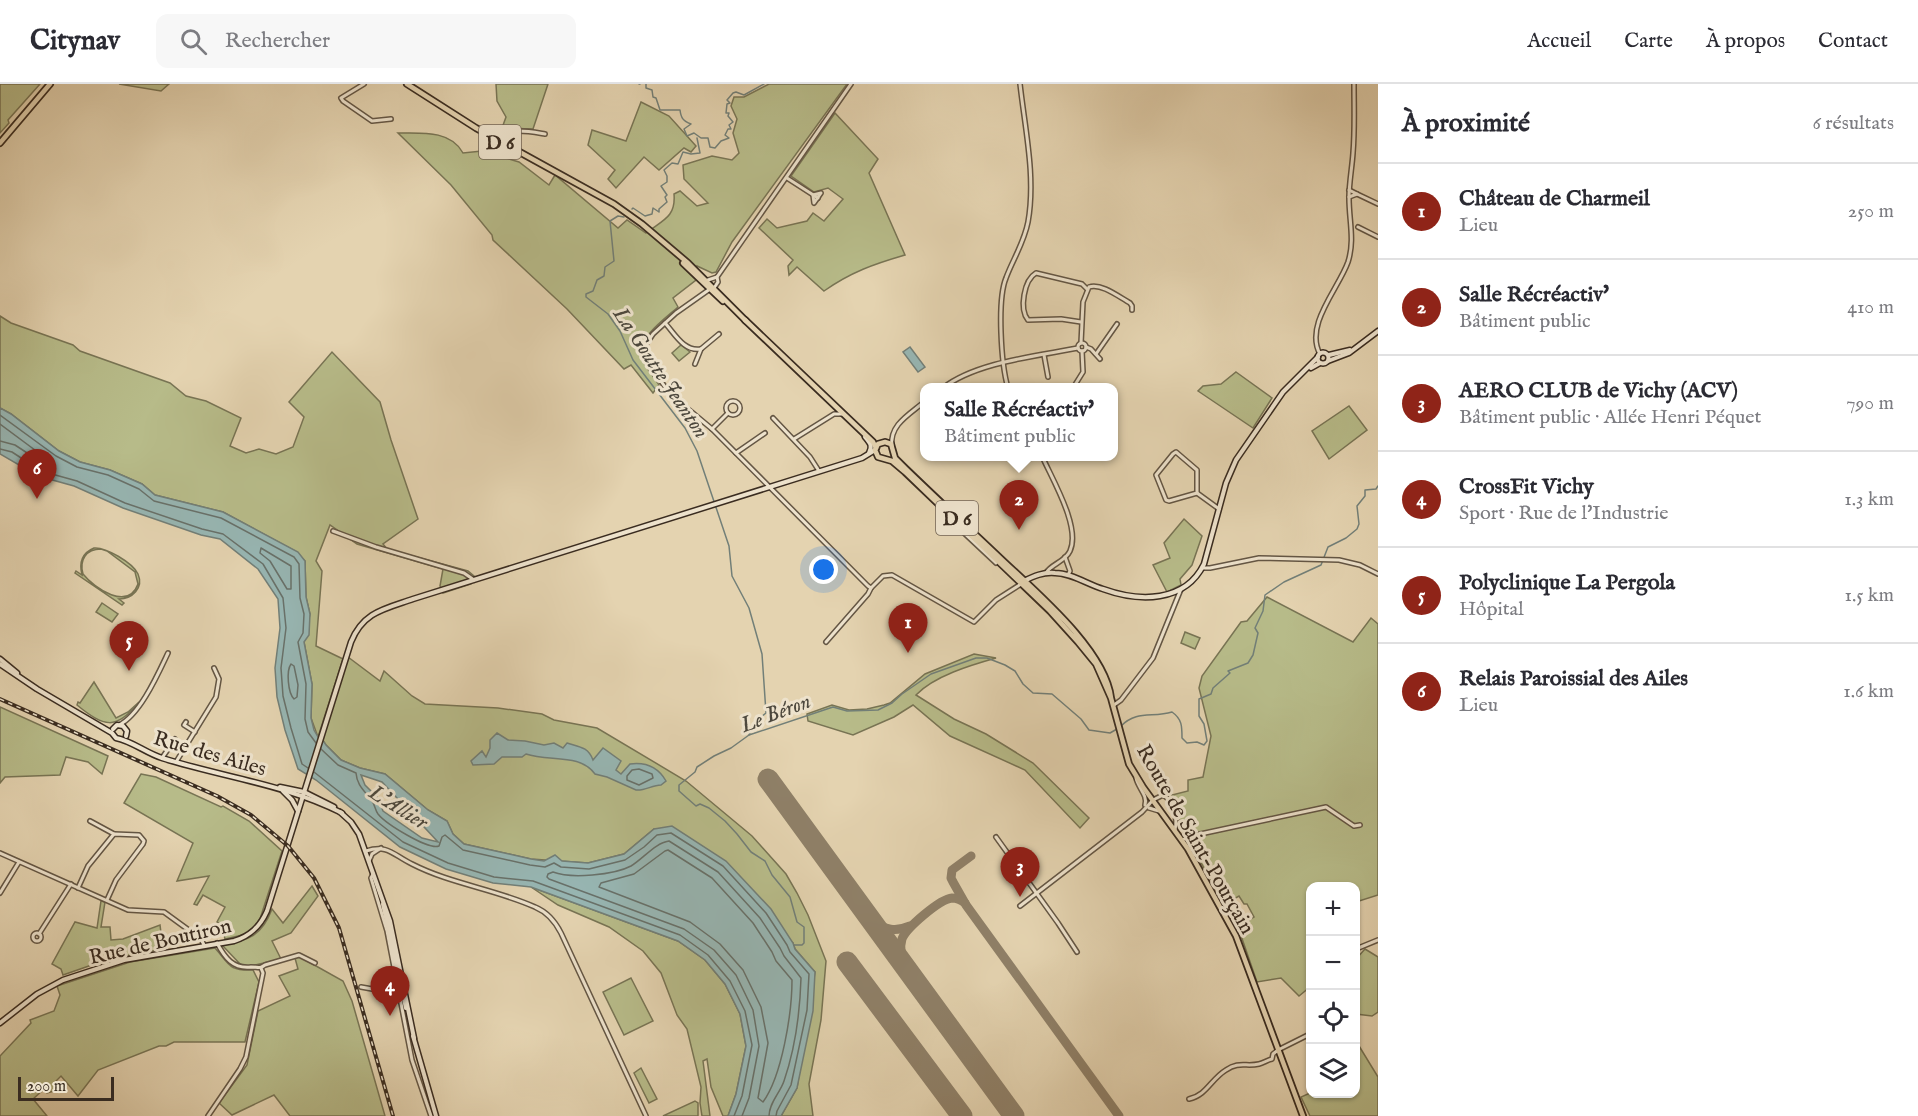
<!DOCTYPE html>
<html lang="fr">
<head>
<meta charset="utf-8">
<style>
	body { margin:0; font-family:"IM FELL English",serif; background:#f7f7f7; color:#2b2b33 }
	.controls { position:absolute; right:18px; bottom:18px; display:grid; overflow:hidden; border-radius:12px; box-shadow:0 2px 4px #0004 }
	.controls button { width:54px; height:54px; display:grid; place-items:center; padding:0; border:0; border-bottom:2px solid #e1e1e2; background:#fff; color:#2b2b33; font:30px sans-serif }
	.scale { position:absolute; left:18px; bottom:15px; width:96px; box-sizing:border-box; padding-left:6px; border:3px solid #3a2c20; border-top:0; font-size:16px; line-height:21px; white-space:nowrap; color:#3a2c20; -webkit-text-stroke:4px #ede2cc; paint-order:stroke }
	.you { position:absolute; left:824px; top:486px; width:21px; height:21px; margin:-15px; border:4px solid #fff; border-radius:50%; background:#1a73e8; box-shadow:0 0 0 9px #1a73e833 }
	.badge { display:grid; place-items:center; width:39px; height:39px; border-radius:50%; background:#8f2418; color:#fff; font-size:20px; font-weight:700 }
	.pin { position:absolute; translate:-50% -50px; filter:drop-shadow(0 2px 3px #0008) }
	.pin::after { content:''; position:absolute; top:32px; width:21px; height:18px; background:inherit; clip-path:polygon(0 0,100% 0,50% 100%) }
	.popup { position:absolute; left:920px; top:299px; width:198px; height:78px; box-sizing:border-box; display:grid; place-content:center; border-radius:12px; background:#fff; filter:drop-shadow(0 2px 4px #0005); font-size:20px; white-space:nowrap; color:#7c7c81 }
	.popup b { font-size:22px; color:#2b2b33 }
	.popup::after { content:''; position:absolute; left:50%; top:100%; margin-left:-12px; border:12px solid transparent; border-top-color:#fff }
	.list { margin:0; padding:0; list-style:none }
	h2 { display:flex; justify-content:space-between; align-items:center; height:78px; margin:0; padding:0 24px; font-size:26px }
	h2 small { font-size:20px; font-weight:400; color:#7c7c81 }
	.list li { display:grid; grid-template-columns:39px 1fr auto; gap:18px; align-items:center; box-sizing:border-box; height:96px; padding:0 24px; border-top:2px solid #e1e1e2 }
	.list b { display:block; font-size:22px; white-space:nowrap }
	.list p { margin:0; font-size:20px; white-space:nowrap; color:#7c7c81 }
	.list em { font-size:20px; font-style:normal; color:#7c7c81 }
	.icon { flex:none; width:33px; height:33px; fill:none; stroke:currentColor; stroke-width:2; stroke-linecap:round; stroke-linejoin:round }
	.map { position:relative; flex:none; width:1378px; height:1032px; overflow:hidden }
	header { display:flex; align-items:center; gap:36px; box-sizing:border-box; height:84px; padding:0 30px; background:#fff; border-bottom:2px solid #e1e1e2 }
	header strong { font-size:28px }
	nav { display:flex; gap:33px; margin-inline-start:auto; font-size:21px }
	.search { width:420px; height:54px; background:#f7f7f7; display:flex; align-items:center; gap:15px; box-sizing:border-box; padding:0 21px; border-radius:12px; color:#7c7c81; font-size:22px }
	main { display:flex }
	aside { flex:1; background:#fff }
	.map>svg:first-child { display:block }
	.green { fill:#b7bb89; stroke:#787454; stroke-width:1.5; fill-rule:evenodd }
	.water { fill:#97b6b3; stroke:#727f78; stroke-width:1.5; fill-rule:evenodd }
	.lines { fill:none; stroke-linecap:round; stroke-linejoin:round }
	.shore { stroke:#68716a; stroke-width:1.5 }
	.stream { stroke:#727f78; stroke-width:1.5 }
	.taxiway { stroke:#8f8068; stroke-width:9 }
	.runway { stroke:#8f8068; stroke-width:21 }
	.minor-casing { stroke:#645644; stroke-width:6 }
	.secondary-casing { stroke:#3a2c20; stroke-width:7 }
	.primary-casing { stroke:#3a2c20; stroke-width:8 }
	.minor { stroke:#ede2cc; stroke-width:3 }
	.secondary { stroke:#ede2cc; stroke-width:4 }
	.primary { stroke:#e4d3b0; stroke-width:4.5 }
	.rail-casing { stroke:#3a2c20; stroke-width:4 }
	.rail { stroke:#ede2cc; stroke-width:1.5; stroke-dasharray:4.5; stroke-linecap:butt }
	.labels { text-anchor:middle; stroke-width:6; stroke-linejoin:round; paint-order:stroke }
	.shield { fill:#ede2cc; stroke:#706354; stroke-width:1.5 }
	.shield-label { font-size:20px; font-weight:bold; fill:#3a2c20 }
	.street-label { font-size:21px; fill:#3a2c20; stroke:#ede2cc }
	.water-label { font-size:22px; font-style:italic; fill:#4d483d; stroke:#ede2cc }
</style>
</head>
<body>
<header>
<strong>Citynav</strong>
<div class="search"><svg class="icon" aria-label="search" viewBox="0 0 24 24"><circle cx="10" cy="10" r="6"/><path d="M15 15l6 6"/></svg>Rechercher</div>
<nav><a>Accueil</a><a>Carte</a><a>À propos</a><a>Contact</a></nav>
</header>
<main>
<div class="map">
<svg width="1378" height="1032" viewBox="0 0 1378 1032">
	<rect width="100%" height="100%" fill="#e4d3b0"/>
	<filter id="stains"><feTurbulence type="fractalNoise" baseFrequency=".00333" numOctaves="4"/><feColorMatrix values="0 0 0 0 .2 0 0 0 0 .09 0 0 0 0 .02 0 0 0 .5 -.17"/></filter>
	<radialGradient id="worn" r=".72"><stop offset=".6" stop-color="#630" stop-opacity="0"/><stop offset="1" stop-color="#630" stop-opacity=".3"/></radialGradient>
	<g class="green">
		<path d="M0,0H40L8,36L9,39L0,49Z"/>
		<path d="M119,0H169L161,7Z"/>
		<path d="M496,0H548L533,45L502,44L506,33L497,17Z"/>
		<path d="M769,0H847L732,158L716,188L712,189L697,182L696,196L673,214L678,223C667,233 636,255 641,272C644,282 654,293 659,301L653,309L631,281L624,285L567,225L493,156L492,151L451,101L398,49C421,49 451,46 463,69L482,67L519,78L549,101L555,91L618,144L627,136L646,149C663,136 676,133 674,110L680,107L697,122L708,119L684,95L683,81L712,72L732,76L739,69L733,49L737,35L731,22L734,13H744Z"/>
		<path d="M641,18L669,32L696,62L691,68L684,64L659,86L644,73L616,104L608,95L615,86L588,61L592,46L626,57Z"/>
		<path d="M835,29L878,75L869,89L905,171C874,180 851,188 824,207L797,183L789,191L788,182L793,176L759,144L767,135L777,144L807,137L813,129L824,137L843,115L828,104L814,108L791,92Z"/>
		<path d="M0,232L11,239L73,261L80,267L170,299L186,312L206,317L241,334L230,362L246,369L259,365L276,370L293,363L304,333L289,318L332,268L380,318L391,356L418,435L383,460L387,465L468,487L474,492L471,500L443,509L440,502L443,485L357,460L330,441L316,477L322,487L316,562L343,575L318,653L311,634L312,600L304,558L310,530L306,513L305,477L297,468L223,428L155,411L142,400L110,386L80,378L59,367L11,330L0,324Z"/>
		<path d="M681,261L690,268L679,277L672,269Z"/>
		<path d="M1236,288L1272,314L1253,344L1198,307L1203,302L1221,300Z"/>
		<path d="M1349,322L1367,346L1329,375L1312,347Z"/>
		<path d="M1184,435L1202,452L1192,481L1180,495L1181,501L1167,508L1153,481L1170,474L1164,459Z"/>
		<path d="M94,464C106,463 133,479 138,490C144,504 132,515 119,515L124,519L122,521L75,489L76,487L82,491C79,479 82,469 94,464ZM101,465L107,467L135,488L138,500C128,527 95,505 83,490C79,476 86,465 101,465Z"/>
		<path d="M1267,513L1353,558L1371,534L1378,540V811L1356,818V802H1310V903L1299,912L1281,894L1257,898L1238,843L1254,833L1247,820H1244L1239,812L1225,820L1183,748L1172,711L1188,707V696L1203,693L1211,652L1199,604L1202,592L1241,538L1247,537Z"/>
		<path d="M102,519L118,530L112,538L96,528Z"/>
		<path d="M1185,548L1200,554L1195,565L1181,559Z"/>
		<path d="M974,570L996,574C971,581 934,592 916,611L954,635L986,650L1033,679L1089,734L1080,744L1025,686L950,652L913,621L894,633L853,651L808,637L807,630L832,621L849,626L867,625L884,621L890,619L925,590Z"/>
		<path d="M348,573L380,597L384,587L412,612L425,620L498,624L542,630L554,636L597,644L686,697L752,752L786,790L797,809L808,831L826,877L821,936L809,1000L813,1032H781L797,1004L815,888L795,865L793,859L654,745L624,770L588,779L531,775L464,760L453,750L447,737L428,726L385,690L360,684L341,676L326,661L322,655Z"/>
		<path d="M94,598L116,634L128,628L139,618C116,647 104,643 77,621L78,618L80,619Z"/>
		<path d="M0,623L108,672L102,690L88,678L66,673L60,691L5,693L0,699Z"/>
		<path d="M141,690L156,693L221,723L223,722L249,737L282,767L259,838L247,850L225,855L222,841L217,838L225,823L203,811L197,821L194,820L209,792L177,797L193,759L124,719Z"/>
		<path d="M312,802L318,812L291,849L272,857L281,875L251,882L241,881L222,861C249,856 262,852 272,825L283,839Z"/>
		<path d="M531,803L678,857L705,876L725,900L740,930L746,962L736,1010L728,1032H723L711,1003L707,975L703,977L710,1032H702L700,1019L701,1003L687,945L677,931L661,889L643,867L609,843L558,821Z"/>
		<path d="M101,817L105,818L101,843H110L111,856L123,855L160,841L163,865L109,875L63,891L61,885L52,880L75,838L97,844Z"/>
		<path d="M215,864C230,881 228,887 253,886L259,898L245,958H174L166,962H159L98,986L78,1012L61,992L55,998L57,1001L54,1007L47,1009L43,1006L33,1015L47,1032H0V972L31,939L30,936L54,927L60,911L57,902L130,878Z"/>
		<path d="M1365,865L1378,873V928L1372,932L1356,930V875Z"/>
		<path d="M300,873L343,897L352,917L385,1032H290L274,1011L232,1031L219,1019L247,981L258,927L290,912L279,892L298,885L295,874Z"/>
		<path d="M631,894L653,937L624,951L603,908Z"/>
		<path d="M1356,957L1378,993V1032H1310L1301,1013L1310,1009L1356,1010V980H1358L1356,973Z"/>
		<path d="M641,984L657,1015L649,1019L634,989Z"/>
		<path d="M695,1017L698,1019V1032H663Z"/>
	</g>
	<g class="water">
		<path d="M910,263L925,283L918,288L903,268Z"/>
		<path d="M0,324L11,330L59,367L80,378L110,386L142,400L155,411L223,428L298,468L305,477L306,513L310,530L309,551L304,558L312,600L311,634L314,646L318,653L322,655L326,661L341,676L360,684L385,690L428,726L447,737L453,750L464,760L531,775L544,777L555,771L562,777L588,779L624,770L654,745L672,742L726,777L771,825L793,859L795,865L815,888L813,927L797,1004L781,1032H728L736,1010L746,962L740,930L725,900L705,876L678,857L531,803L493,799L446,785L400,763L316,696L298,685L285,646L277,613L275,584L280,544L278,515L258,485L220,455L201,451L123,424L74,402L38,392L0,370ZM361,691L382,698L438,758L422,754L383,727L378,714L365,701Z"/>
		<path d="M497,649L508,656L525,657L544,661L554,659L563,664L567,659C580,663 588,663 593,676L603,664L621,677L616,686L621,690L630,680C645,678 658,683 666,697L661,701C652,701 645,707 636,706L607,693L595,690C580,669 549,678 526,670L522,673H502L494,680L473,681L471,677L482,667L486,673L490,664V656Z"/>
	</g>
	<g class="lines">
		<g class="shore">
			<path d="M0,331L56,372L77,383L108,391L139,405L154,417L221,434L294,473L299,480L300,514L304,530L303,549L298,558L306,600L305,635L308,648L316,659"/>
			<path d="M0,340L47,375L48,378L44,380L15,361L0,357"/>
			<path d="M0,365L12,368L41,387L77,397L125,419L202,445L223,450L263,480L283,514L286,544L281,584L283,612L291,644L302,680L308,684"/>
			<path d="M261,464L291,482V505H287L270,477L260,469Z"/>
			<path d="M291,580L294,582L298,601L297,613L294,615C288,609 286,587 291,580Z"/>
			<path d="M321,665L338,681L356,689C357,702 365,707 372,717C375,721 375,726 378,730C386,740 428,766 439,762L442,753L445,751L463,766L530,781L545,783L554,779L561,783L589,785L625,776L644,763L657,751L671,749L723,782L766,829L787,861L790,868L809,890L807,926L791,1001L777,1027L776,1032"/>
			<path d="M639,685L652,690L653,694L639,701L627,696V692L632,686Z"/>
			<path d="M314,688L403,758L448,779L494,793L533,797L680,851L708,871L730,897L745,927L752,961L742,1012L734,1032"/>
			<path d="M668,766L712,794L753,839L772,868L776,877L792,896C792,929 782,992 763,1018L758,1014L768,959L761,923L743,886L720,860L690,838L599,803L601,799L634,790L665,767Z"/>
			<path d="M742,1032L749,1014L759,962L753,926L736,891L714,866L684,845L549,795L547,793L548,790L553,788C571,795 614,791 631,782C644,774 655,759 669,757L718,788L760,834L780,864L784,872L801,894C800,928 795,965 784,997C780,1009 769,1019 769,1032"/>
		</g>
		<g class="stream">
			<path d="M639,0H640"/>
			<path d="M646,0V4L652,6L653,13L656,14L660,26H680C681,34 683,37 691,40L684,45L687,52L694,49L701,54H708L710,63L715,64L721,57L729,54L725,51L728,45H731L729,41L733,38L728,32L729,29H726L727,20L730,19L727,16L733,9L736,8L744,11L764,0"/>
			<path d="M632,125L633,124L645,132L652,130L653,124L659,128V125L667,118L665,113L667,111L661,102L667,98V92L664,86L672,79L678,80L683,68L691,70L700,69L697,54"/>
			<path d="M624,133L618,132L610,137L614,177L605,183L604,192L597,196L593,207L586,210V213L608,230L620,247L633,276L685,344L697,367L729,462L732,492L749,524L762,570L766,629L755,638L749,651"/>
			<path d="M1121,642C1137,626 1152,634 1172,628C1182,635 1182,642 1182,654L1187,659L1197,658L1204,661L1207,657L1204,640L1199,632V615L1211,610L1213,604L1230,589L1228,587L1248,579L1253,571L1258,549L1255,544L1263,527L1265,511L1284,498L1321,481L1328,463L1346,454L1357,445L1359,440L1357,422L1365,412V406L1376,405L1378,402"/>
			<path d="M794,861H802L804,859V843L797,838L790,813L772,791L765,777L751,768L737,750L725,737L709,724L700,720L696,722L679,707V701L695,688L697,683L714,672L731,664L749,651L833,623L847,627L878,626L892,619L902,610L931,590L976,574H987L1005,581L1015,587L1023,600L1033,609L1052,610L1081,635L1089,646L1110,649L1117,645"/>
		</g>
		<g class="taxiway">
			<path d="M971,772L952,786L951,794L953,798L966,821L1119,1032"/>
			<path d="M872,837C885,846 896,848 910,842"/>
			<path d="M905,882C902,873 899,865 902,855C906,844 940,815 952,814C957,814 961,816 965,819"/>
		</g>
		<g class="runway">
			<path d="M768,695L1014,1032"/>
			<path d="M847,878L962,1032"/>
		</g>
		<g class="minor-casing">
			<g id="minor">
				<path d="M364,0L341,14L343,17L372,37L391,35"/>
				<path d="M851,0L717,193L718,198L714,204L710,205L676,229L653,250L643,265L644,273L670,310L712,345L868,502L871,504L883,492L892,491L974,538L996,516L1021,500"/>
				<path d="M497,54C507,43 532,48 545,50"/>
				<path d="M787,94L818,114"/>
				<path d="M821,109L814,119L813,111Z"/>
				<path d="M1357,110L1378,120"/>
				<path d="M1349,113L1357,110L1349,106"/>
				<path d="M1358,143L1378,153"/>
				<path d="M705,197L717,193"/>
				<path d="M1081,238L1061,235L1028,236C1019,225 1024,196 1036,189L1082,200L1087,205"/>
				<path d="M665,239C675,250 684,268 701,265"/>
				<path d="M1081,259L1083,218L1089,203C1102,199 1119,213 1130,219L1132,222V226"/>
				<circle cx="1082" cy="263" r="4"/>
				<path d="M1086,263L1091,265L1100,275"/>
				<path d="M1096,270L1117,240"/>
				<path d="M1320,270C1304,241 1339,204 1348,178C1355,156 1349,137 1349,114C1349,99 1352,84 1353,69C1355,46 1354,23 1354,0"/>
				<path d="M1044,271L1048,293"/>
				<path d="M695,280L701,265L719,250"/>
				<path d="M943,304C976,278 1038,272 1078,264"/>
				<path d="M1008,304C1001,280 997,216 1006,194C1013,175 1024,159 1028,138C1036,93 1025,45 1020,0"/>
				<path d="M1073,304L1083,288L1082,267"/>
				<circle cx="733" cy="324" r="7"/>
				<path d="M773,334L810,373L819,387"/>
				<path d="M712,345L728,329"/>
				<path d="M794,355L834,330H842"/>
				<path d="M892,362C889,341 910,330 924,318"/>
				<path d="M1176,368L1197,386V409L1169,417L1166,416L1156,391L1173,370Z"/>
				<path d="M736,369L765,349"/>
				<path d="M1042,372C1052,395 1081,443 1070,467C1065,478 1051,480 1046,489"/>
				<path d="M1197,409L1219,425"/>
				<path d="M948,428L947,433L996,479"/>
				<path d="M333,447L376,463L464,489L474,496"/>
				<path d="M1065,473L1070,487L1068,491"/>
				<path d="M1202,484H1210L1259,474L1339,476L1360,481L1378,490"/>
				<path d="M826,558L868,510L871,504"/>
				<path d="M1114,621L1121,616L1153,574L1181,505"/>
				<path d="M186,638L184,641L195,648"/>
				<path d="M119,641C140,631 158,590 168,569"/>
				<path d="M162,674L175,655"/>
				<path d="M176,678L216,613L219,595L214,584"/>
				<path d="M1136,694C1138,704 1148,711 1145,721"/>
				<path d="M1149,724L1159,727"/>
				<path d="M90,737L114,750"/>
				<path d="M996,753L1058,839L1077,868"/>
				<path d="M1182,756L1191,752L1326,723L1354,742L1360,741"/>
				<path d="M366,767C388,760 393,771 412,780C451,800 495,805 535,823C547,828 555,837 561,849L646,1032"/>
				<path d="M0,769L128,826L164,828L201,855L204,861"/>
				<path d="M369,777L372,770L381,764"/>
				<path d="M373,790L371,794L387,847L412,976L431,1032"/>
				<path d="M78,804L88,782L114,750L139,751L144,757L143,760L116,796L107,816"/>
				<path d="M0,809L19,778"/>
				<path d="M1020,822L1142,728L1153,716L1163,711C1173,717 1178,734 1175,746"/>
				<circle cx="37" cy="853" r="4"/>
				<path d="M39,850L71,800"/>
				<path d="M217,859C225,874 233,885 251,883C258,883 260,885 265,881L299,871L315,879"/>
				<path d="M1356,865L1378,856"/>
				<path d="M361,903L400,910"/>
				<path d="M1189,1015C1207,1011 1211,995 1226,986C1239,977 1246,983 1259,980C1263,979 1268,976 1272,975L1273,970L1278,966L1310,950"/>
				<path d="M208,1032L240,985L246,973L263,889L261,884"/>
			</g>
		</g>
		<g class="secondary-casing">
			<g id="secondary">
				<circle cx="1323" cy="274" r="5.5"/>
				<path d="M1329,271L1350,266"/>
				<path d="M1328,277L1349,269L1378,247"/>
				<path d="M1311,284L1320,279"/>
				<path d="M865,353C870,359 873,362 869,369"/>
				<path d="M1024,497C1034,492 1043,488 1055,489C1071,489 1087,500 1103,505C1139,518 1185,519 1204,480L1226,399L1236,376L1283,308L1318,273"/>
				<path d="M0,575L17,589"/>
				<path d="M0,580L37,605L112,649L116,654C132,657 146,669 162,674C222,693 285,700 342,729"/>
				<path d="M113,645L117,641L123,642L127,647L126,652"/>
				<path d="M280,703L304,708L334,723"/>
				<path d="M283,707L292,716L298,727"/>
				<path d="M340,728L351,738L359,750L390,837L414,954"/>
				<path d="M383,820L406,924"/>
				<path d="M0,939L37,910L63,896L124,876L234,857C250,852 260,843 267,827L351,558C363,528 384,525 413,515L862,374L875,366"/>
				<path d="M413,952L436,1032"/>
			</g>
		</g>
		<g class="primary-casing">
			<g id="primary">
				<path d="M407,0L476,44L614,120L642,140L688,179L746,237"/>
				<path d="M485,46L507,58"/>
				<path d="M0,59L50,0"/>
				<path d="M683,179L723,217"/>
				<path d="M745,236L873,358L876,364"/>
				<path d="M1111,614C1105,564 1031,504 996,470C966,442 936,414 906,385L895,374L891,360L885,358L878,360L875,366L878,373L892,377L905,388L1050,527L1078,558L1096,580L1111,614L1129,680L1143,703L1188,765L1236,852L1303,1032"/>
			</g>
		</g>
		<use href="#minor" class="minor"/>
		<use href="#secondary" class="secondary"/>
		<use href="#primary" class="primary"/>
		<g class="rail-casing">
			<path id="rail" d="M0,615L217,712L251,731L288,762L314,794L339,844L393,1032"/>
		</g>
		<use href="#rail" class="rail"/>
	</g>
	<g class="labels">
		<g class="shield">
			<rect x="479" y="41" width="42" height="34" rx="4.5"/>
			<rect x="936" y="417" width="42" height="34" rx="4.5"/>
		</g>
		<g class="shield-label">
			<text x="500" y="65">D 6</text>
			<text x="957" y="441">D 6</text>
		</g>
		<g class="street-label">
			<text transform="translate(210 669) rotate(16)" y="7">Rue des Ailes</text>
			<text transform="translate(1196 755) rotate(60)" y="7">Route de Saint-Pourçain</text>
			<text transform="translate(160 857) rotate(-13)" y="7">Rue de Boutiron</text>
		</g>
		<g class="water-label">
			<text transform="translate(662 288) rotate(56)" y="8">La Goutte Jeanton</text>
			<text transform="translate(775 628) rotate(-21)" y="8">Le Béron</text>
			<text transform="translate(399 722) rotate(32)" y="8">L'Allier</text>
		</g>
	</g>
	<rect width="100%" height="100%" filter="url(#stains)"/>
	<rect width="100%" height="100%" fill="url(#worn)"/>
</svg>
<div class="controls">
<button>+</button>
<button>−</button>
<button><svg class="icon" aria-label="locate" viewBox="0 0 24 24"><circle cx="12" cy="12" r="6"/><path d="M12 2v4M12 18v4M2 12h4M18 12h4"/></svg></button>
<button><svg class="icon" aria-label="layers" viewBox="0 0 24 24"><path d="M12 4l9 5-9 5-9-5zM3 14l9 5 9-5"/></svg></button>
</div>
<div class="scale">200 m</div>
<div class="you"></div>
<div class="pin badge" style="left:908px;top:569px">1</div>
<div class="pin badge" style="left:1019px;top:446px">2</div>
<div class="popup"><b>Salle Récréactiv'</b>Bâtiment public</div>
<div class="pin badge" style="left:1020px;top:813px">3</div>
<div class="pin badge" style="left:390px;top:932px">4</div>
<div class="pin badge" style="left:129px;top:587px">5</div>
<div class="pin badge" style="left:37px;top:415px">6</div>
</div>
<aside>
<h2>À proximité<small>6 résultats</small></h2>
<ul class="list">
<li><span class="badge">1</span><div><b>Château de Charmeil</b><p>Lieu</p></div><em>250 m</em></li>
<li><span class="badge">2</span><div><b>Salle Récréactiv'</b><p>Bâtiment public</p></div><em>410 m</em></li>
<li><span class="badge">3</span><div><b>AERO CLUB de Vichy (ACV)</b><p>Bâtiment public · Allée Henri Péquet</p></div><em>790 m</em></li>
<li><span class="badge">4</span><div><b>CrossFit Vichy</b><p>Sport · Rue de l'Industrie</p></div><em>1.3 km</em></li>
<li><span class="badge">5</span><div><b>Polyclinique La Pergola</b><p>Hôpital</p></div><em>1.5 km</em></li>
<li><span class="badge">6</span><div><b>Relais Paroissial des Ailes</b><p>Lieu</p></div><em>1.6 km</em></li>
</ul>
</aside>
</main>
</body>
</html>
